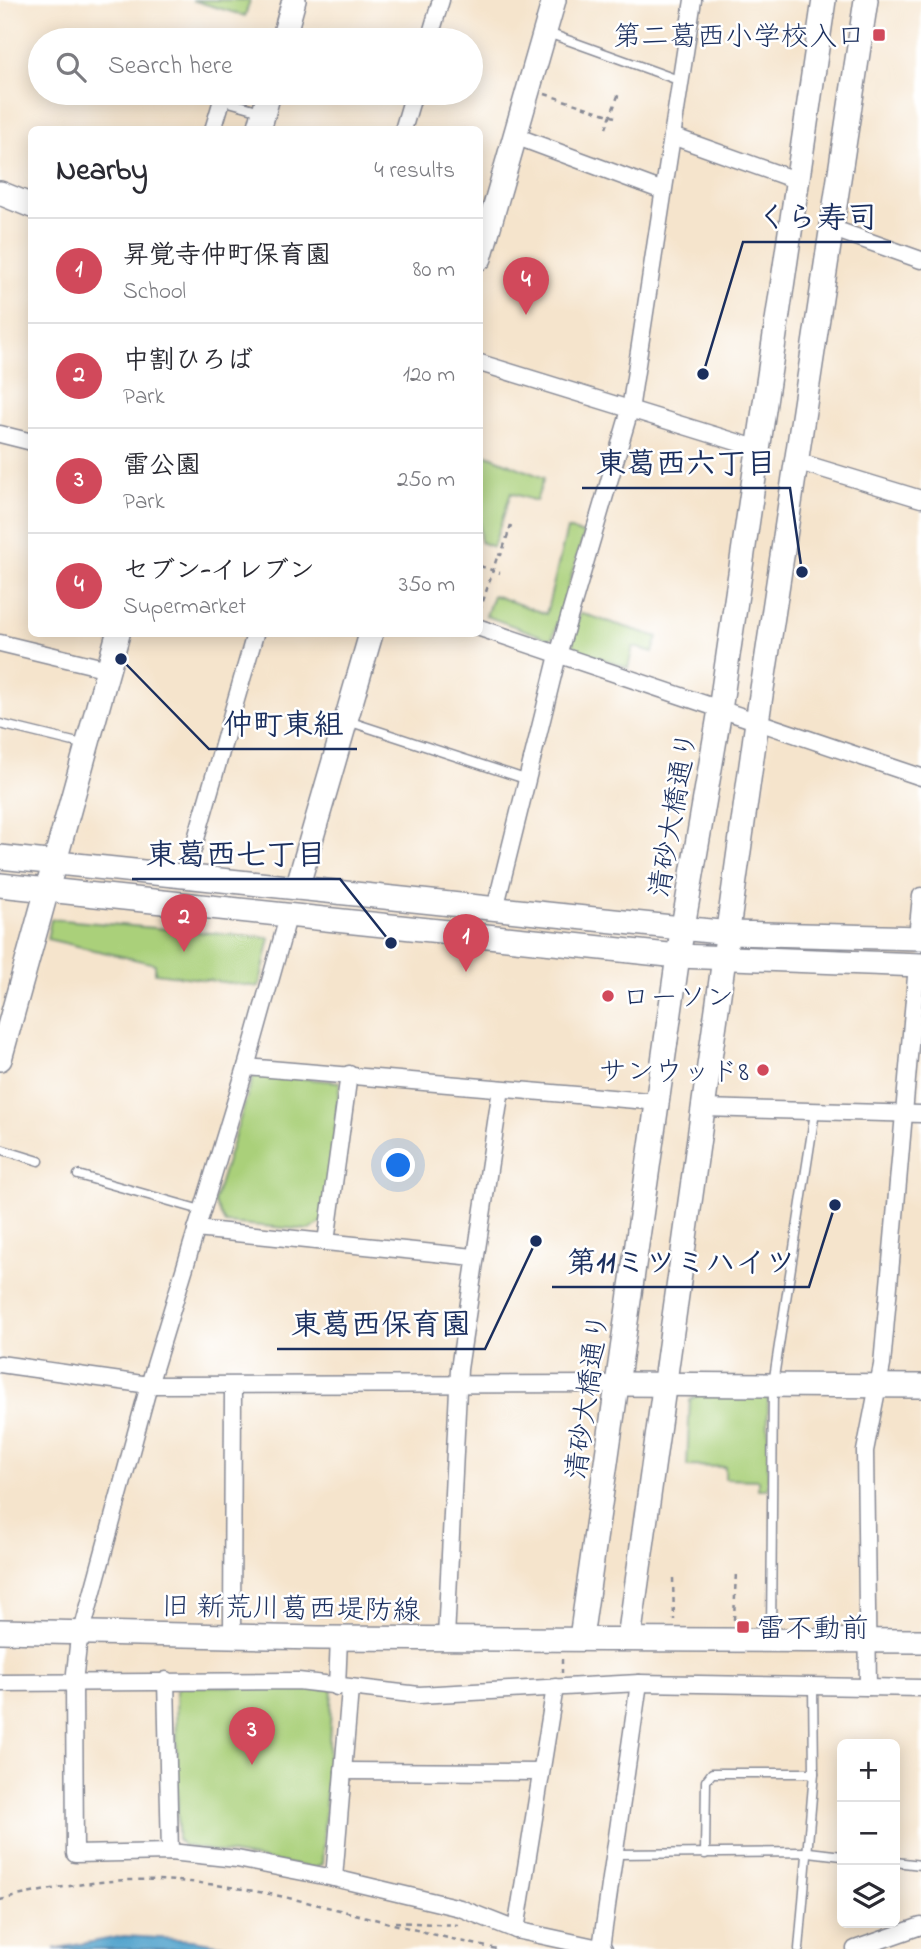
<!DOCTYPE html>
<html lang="en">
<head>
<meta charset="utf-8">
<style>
	body { margin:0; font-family:"Indie Flower","Klee One",sans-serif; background:#f2f2f3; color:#2b2b33 }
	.controls { position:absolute; right:21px; bottom:21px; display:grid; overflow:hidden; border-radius:10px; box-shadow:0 4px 18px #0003 }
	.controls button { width:63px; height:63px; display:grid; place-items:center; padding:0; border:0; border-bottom:2px solid #e1e1e2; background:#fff; color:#2b2b33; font:35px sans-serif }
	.you { position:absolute; left:399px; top:1166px; width:24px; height:24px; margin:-18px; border:5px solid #fff; border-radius:50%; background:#1a73e8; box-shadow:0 0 0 10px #1a73e833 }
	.badge { display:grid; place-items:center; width:46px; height:46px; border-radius:50%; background:#d1495b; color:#fff; font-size:23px; font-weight:700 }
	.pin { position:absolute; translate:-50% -58px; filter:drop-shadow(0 2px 4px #0008) }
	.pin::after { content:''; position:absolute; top:37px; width:24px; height:21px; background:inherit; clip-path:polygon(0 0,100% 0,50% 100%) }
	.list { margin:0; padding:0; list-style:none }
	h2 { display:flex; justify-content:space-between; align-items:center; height:91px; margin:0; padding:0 28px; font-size:30px }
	h2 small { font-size:23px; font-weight:400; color:#7c7c81 }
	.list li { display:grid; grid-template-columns:46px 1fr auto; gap:21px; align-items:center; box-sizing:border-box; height:105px; padding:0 28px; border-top:2px solid #e1e1e2 }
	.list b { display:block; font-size:26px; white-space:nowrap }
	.list p { margin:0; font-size:23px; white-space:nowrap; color:#7c7c81 }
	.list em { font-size:23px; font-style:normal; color:#7c7c81 }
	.icon { flex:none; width:38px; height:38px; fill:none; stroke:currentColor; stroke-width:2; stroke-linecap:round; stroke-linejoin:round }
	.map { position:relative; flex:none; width:921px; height:1949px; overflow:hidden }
	.search { position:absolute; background:#fff; box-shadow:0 4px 18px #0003; left:28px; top:28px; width:455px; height:77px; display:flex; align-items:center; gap:18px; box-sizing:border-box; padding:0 24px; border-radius:38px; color:#7c7c81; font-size:26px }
	.panel { position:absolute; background:#fff; box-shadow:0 4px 18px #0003; left:28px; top:126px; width:455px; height:511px; border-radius:10px }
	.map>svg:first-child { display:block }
	.green { fill:#aad07a; stroke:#62806c; stroke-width:2 }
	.water { fill:#51a3cc; stroke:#366995; stroke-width:2 }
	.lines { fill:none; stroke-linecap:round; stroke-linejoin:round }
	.lane-casing { stroke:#888a95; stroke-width:11 }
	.street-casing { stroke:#888a95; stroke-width:19 }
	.secondary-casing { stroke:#888a95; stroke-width:26 }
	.path { stroke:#888a95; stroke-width:2.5; stroke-dasharray:5 5; stroke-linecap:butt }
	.lane { stroke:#fff; stroke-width:8 }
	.street { stroke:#fff; stroke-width:16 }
	.secondary { stroke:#fff; stroke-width:23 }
	.poi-dot { fill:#d1495b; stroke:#fff; stroke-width:2.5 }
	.labels { text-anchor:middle; stroke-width:5; stroke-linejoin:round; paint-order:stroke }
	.poi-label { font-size:28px; fill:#1b2f5e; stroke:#fff; text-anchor:end }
	.street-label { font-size:28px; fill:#1b2f5e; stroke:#fff }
	.leader { fill:none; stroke:#1b2f5e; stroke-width:2.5 }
	.callout-dot { fill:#1b2f5e; stroke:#fff; stroke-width:2.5 }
	.callout-label { font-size:30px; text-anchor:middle; font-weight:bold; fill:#1b2f5e; stroke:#fff; stroke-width:5; stroke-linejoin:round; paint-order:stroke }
</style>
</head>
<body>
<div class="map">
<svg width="921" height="1949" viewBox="0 0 921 1949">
	<rect width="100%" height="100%" fill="#fff"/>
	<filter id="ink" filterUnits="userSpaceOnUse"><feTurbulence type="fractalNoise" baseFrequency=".0143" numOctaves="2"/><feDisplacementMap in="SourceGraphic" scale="14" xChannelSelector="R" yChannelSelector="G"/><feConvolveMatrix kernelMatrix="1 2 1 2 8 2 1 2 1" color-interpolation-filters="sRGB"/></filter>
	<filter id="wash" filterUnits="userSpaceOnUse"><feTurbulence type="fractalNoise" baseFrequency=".00686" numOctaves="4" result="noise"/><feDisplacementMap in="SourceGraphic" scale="28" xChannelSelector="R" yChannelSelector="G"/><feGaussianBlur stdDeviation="1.57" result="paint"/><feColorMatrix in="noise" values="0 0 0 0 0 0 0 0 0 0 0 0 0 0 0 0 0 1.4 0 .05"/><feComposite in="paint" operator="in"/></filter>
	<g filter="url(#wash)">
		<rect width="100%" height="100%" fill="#f5e4cc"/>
		<g class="green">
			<path d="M192,0H250L245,16Z"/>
			<path d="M480,452L544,478L536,501L511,493L493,547L480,542Z"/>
			<path d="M567,529L584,534L553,637L549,639L486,616L493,595L546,614Z"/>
			<path d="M580,613L658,637L653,652L633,647L628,668L575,649L572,639Z"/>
			<path d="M51,919L270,938L259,987L155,973V964L47,939Z"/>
			<path d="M254,1074L340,1082L326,1219L310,1230L225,1223L214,1202Z"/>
			<path d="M699,1394H763L768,1399V1489H758V1480L725,1479V1467L687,1466L690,1400Z"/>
			<path d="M180,1685L332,1689L322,1864L313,1868L184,1846L178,1840L176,1690Z"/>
		</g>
		<path class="water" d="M124,1936L192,1940L250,1949H54Z"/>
	</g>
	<g filter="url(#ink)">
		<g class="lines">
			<g class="lane-casing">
				<g id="lane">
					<path d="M548,33L681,81"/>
					<path d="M222,100L261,111"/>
					<path d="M348,721L528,780"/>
					<path d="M0,724L86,745"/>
					<path d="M0,1149L39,1161"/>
					<path d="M78,1175L201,1210"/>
					<path d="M771,1638L773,1384L815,1112"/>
					<path d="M614,1854L809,1852L842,1856"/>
					<path d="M705,1854L706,1781L712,1773H814"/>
					<path d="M895,1862L921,1865"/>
					<path d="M799,1949L814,1773L813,1686"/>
				</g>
			</g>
			<g class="street-casing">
				<g id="street">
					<path d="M429,40L441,0"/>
					<path d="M213,130L222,100"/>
					<path d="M403,130L414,93"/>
					<path d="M515,136L663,191"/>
					<path d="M672,136L798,181"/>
					<path d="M831,228L921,260"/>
					<path d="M480,363L756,448"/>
					<path d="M0,434L32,442"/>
					<path d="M796,461L921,499"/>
					<path d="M480,628L921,777"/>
					<path d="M0,643L108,669"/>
					<path d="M185,877L255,634"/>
					<path d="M495,909L558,655L630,410L693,0"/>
					<path d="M288,917L246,1067L149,1385L78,1646L74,1682L75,1854L170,1852L237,1859L334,1878L460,1908L516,1930L604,1949"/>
					<path d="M917,937L921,896"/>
					<path d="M246,1067L659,1102"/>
					<path d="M704,1108L921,1114"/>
					<path d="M196,1229L474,1257"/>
					<path d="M326,1242L349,1074"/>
					<path d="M0,1364L149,1385L618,1384"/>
					<path d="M232,1637L233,1387"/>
					<path d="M446,1638L459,1369L501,1089"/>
					<path d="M166,1680L170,1852"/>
					<path d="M0,1683L298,1681L419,1695L639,1683L921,1688"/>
					<path d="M337,1687L339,1638"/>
					<path d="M868,1687L865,1451L882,1365L917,965"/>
					<path d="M343,1771L540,1772"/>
					<path d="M334,1878L350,1689"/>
					<path d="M516,1930L555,1687"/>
					<path d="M601,1948L639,1683"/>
					<path d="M855,1949L921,1926"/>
				</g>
			</g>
			<g class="secondary-casing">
				<g id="secondary">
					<path d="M283,40L294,0"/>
					<path d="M259,130L269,93"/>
					<path d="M0,193L32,206"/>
					<path d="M480,258L554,0"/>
					<path d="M0,857L729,933L921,938"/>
					<path d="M0,885L678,956L921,965"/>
					<path d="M297,888L371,634"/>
					<path d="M0,1059L118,634"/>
					<path d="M618,1384L921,1386"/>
					<path d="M0,1631L319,1638L921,1641"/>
					<path d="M581,1638L678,956L720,710L824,0"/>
					<path d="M629,1639L757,722L866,0"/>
				</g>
			</g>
			<g class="path">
				<path d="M545,94L615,117"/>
				<path d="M606,128L619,93"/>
				<path d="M480,566L500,573"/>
				<path d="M480,611L498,554L501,555L511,525"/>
				<path d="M673,1578L674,1620"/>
				<path d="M734,1620L736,1571"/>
				<path d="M562,1659V1673"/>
				<path d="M0,1900C51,1888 105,1878 158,1880C274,1884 384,1926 497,1949"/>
				<path d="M395,1922L458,1925"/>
			</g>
			<use href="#lane" class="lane"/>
			<use href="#street" class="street"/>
			<use href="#secondary" class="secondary"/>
		</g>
	</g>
	<g class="poi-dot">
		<rect x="872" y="28" width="14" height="14" rx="3.5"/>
		<circle cx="608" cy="996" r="7"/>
		<circle cx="763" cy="1070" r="7"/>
		<rect x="736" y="1620" width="14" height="14" rx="3.5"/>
	</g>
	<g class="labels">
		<g class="poi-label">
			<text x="865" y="45">第二葛西小学校入口</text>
			<text x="622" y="1006" text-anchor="start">ローソン</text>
			<text x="749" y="1080">サンウッド8</text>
			<text x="757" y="1637" text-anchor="start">雷不動前</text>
		</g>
		<g class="street-label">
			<text transform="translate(672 814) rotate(-80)" y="10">清砂大橋通り</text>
			<text transform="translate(586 1396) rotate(-82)" y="10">清砂大橋通り</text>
			<text transform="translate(291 1607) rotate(1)" y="10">旧 新荒川葛西堤防線</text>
		</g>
	</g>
	<path class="leader" d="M703 374L743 242H891M802 572L790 488H582M121 659L209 749H357M391 943L340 879H132M835 1205L809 1287H552M536 1241L485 1349H277"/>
	<g class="callout-dot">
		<circle cx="703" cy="374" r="7"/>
		<circle cx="802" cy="572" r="7"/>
		<circle cx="121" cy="659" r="7"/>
		<circle cx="391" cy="943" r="7"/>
		<circle cx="835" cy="1205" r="7"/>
		<circle cx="536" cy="1241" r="7"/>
	</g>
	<g class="callout-label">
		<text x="817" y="227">くら寿司</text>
		<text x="686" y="473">東葛西六丁目</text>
		<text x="283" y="734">仲町東組</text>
		<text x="236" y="864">東葛西七丁目</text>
		<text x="681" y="1272">第11ミツミハイツ</text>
		<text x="381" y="1334">東葛西保育園</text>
	</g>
</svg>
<div class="controls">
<button>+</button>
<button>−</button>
<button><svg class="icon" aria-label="layers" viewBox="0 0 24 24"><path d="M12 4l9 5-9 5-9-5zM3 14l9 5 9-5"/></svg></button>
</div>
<div class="you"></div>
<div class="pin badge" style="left:466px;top:972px">1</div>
<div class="pin badge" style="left:184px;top:952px">2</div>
<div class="pin badge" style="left:252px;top:1765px">3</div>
<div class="pin badge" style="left:526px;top:315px">4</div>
<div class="search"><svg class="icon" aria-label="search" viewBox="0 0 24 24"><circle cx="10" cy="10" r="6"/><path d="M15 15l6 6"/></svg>Search here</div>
<section class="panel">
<h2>Nearby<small>4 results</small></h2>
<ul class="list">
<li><span class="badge">1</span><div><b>昇覚寺仲町保育園</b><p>School</p></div><em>80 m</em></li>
<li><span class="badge">2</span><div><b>中割ひろば</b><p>Park</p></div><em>120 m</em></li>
<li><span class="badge">3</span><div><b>雷公園</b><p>Park</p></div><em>250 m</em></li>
<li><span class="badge">4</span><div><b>セブン-イレブン</b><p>Supermarket</p></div><em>350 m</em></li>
</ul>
</section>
</div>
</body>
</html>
